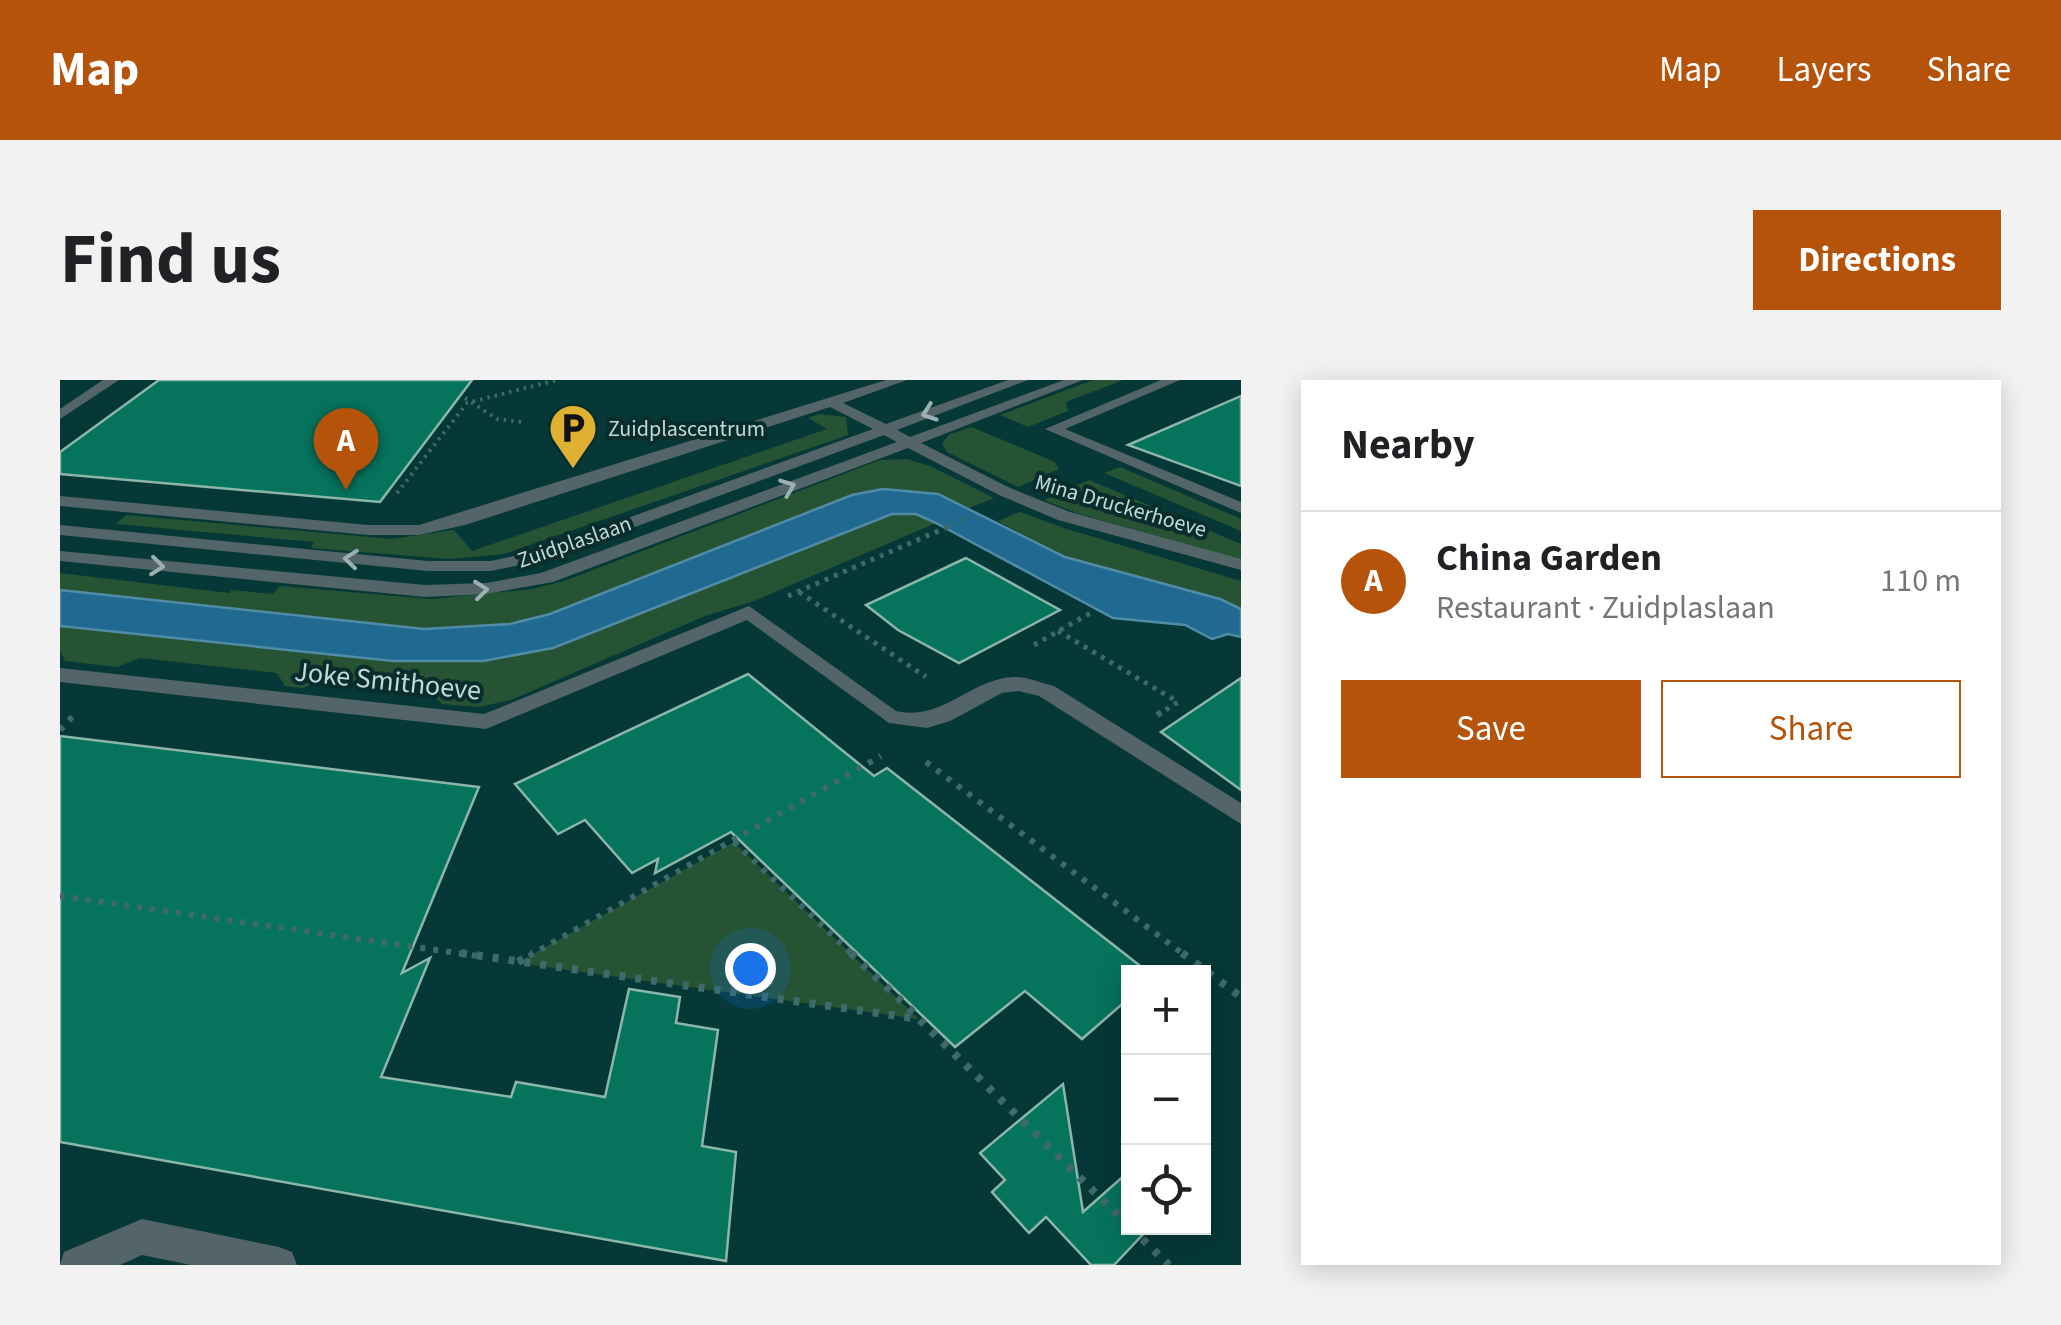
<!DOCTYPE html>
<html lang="en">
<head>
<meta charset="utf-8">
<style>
	body { margin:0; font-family:"Source Sans 3",sans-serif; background:#f2f2f2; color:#202124 }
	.controls { position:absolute; right:30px; bottom:30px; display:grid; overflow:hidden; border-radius:0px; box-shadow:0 5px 25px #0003 }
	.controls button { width:90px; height:90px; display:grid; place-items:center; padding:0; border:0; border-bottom:2px solid #e0e0e0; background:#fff; color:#202124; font:50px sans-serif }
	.you { position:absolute; left:690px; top:588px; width:35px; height:35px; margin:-25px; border:8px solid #fff; border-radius:50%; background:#1a73e8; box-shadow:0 0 0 15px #1a73e833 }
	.badge { display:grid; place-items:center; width:65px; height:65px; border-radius:50%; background:#b45309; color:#fff; font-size:32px; font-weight:700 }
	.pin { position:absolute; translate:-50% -82px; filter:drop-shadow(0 2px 5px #0008) }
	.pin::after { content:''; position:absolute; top:52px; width:35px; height:30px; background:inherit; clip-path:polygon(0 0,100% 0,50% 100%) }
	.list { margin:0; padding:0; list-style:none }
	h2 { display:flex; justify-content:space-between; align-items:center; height:130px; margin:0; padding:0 40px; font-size:42px }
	h2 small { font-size:32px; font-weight:400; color:#757577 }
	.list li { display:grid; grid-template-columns:65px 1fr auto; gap:30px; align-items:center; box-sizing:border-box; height:140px; padding:0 40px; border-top:2px solid #e0e0e0 }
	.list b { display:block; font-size:38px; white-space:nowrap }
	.list p { margin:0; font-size:32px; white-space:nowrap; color:#757577 }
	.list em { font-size:32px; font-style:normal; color:#757577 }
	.actions { display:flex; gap:20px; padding:30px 40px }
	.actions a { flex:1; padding:22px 0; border:2px solid #b45309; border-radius:0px; text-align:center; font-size:35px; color:#b45309 }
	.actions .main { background:#b45309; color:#fff }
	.icon { flex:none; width:55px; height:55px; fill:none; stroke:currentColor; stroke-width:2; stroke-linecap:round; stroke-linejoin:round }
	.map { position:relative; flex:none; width:1181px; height:885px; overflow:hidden; border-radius:0px }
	header { display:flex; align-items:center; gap:60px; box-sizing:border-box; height:140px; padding:0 50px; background:#b45309; color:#fff }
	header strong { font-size:48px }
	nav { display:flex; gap:55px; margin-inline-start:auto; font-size:35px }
	.intro { display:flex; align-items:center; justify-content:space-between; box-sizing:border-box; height:240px; padding:0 60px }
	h1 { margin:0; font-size:70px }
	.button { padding:25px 45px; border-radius:0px; background:#b45309; color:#fff; font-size:35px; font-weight:700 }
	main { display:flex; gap:60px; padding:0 60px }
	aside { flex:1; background:#fff; border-radius:0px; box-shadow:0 5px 25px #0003 }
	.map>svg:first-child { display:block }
	.green { fill:#255333 }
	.water { fill:#206a91; stroke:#518ba6; stroke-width:2.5 }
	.building { fill:#06735d; stroke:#8cb6a9; stroke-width:2.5 }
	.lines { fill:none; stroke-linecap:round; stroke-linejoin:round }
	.path-far3 { stroke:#406a69; stroke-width:4; stroke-dasharray:2.5 5; stroke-linecap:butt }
	.path-far2 { stroke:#406a69; stroke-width:5; stroke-dasharray:4 6; stroke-linecap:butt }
	.path-far1 { stroke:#406a69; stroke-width:6; stroke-dasharray:5 8; stroke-linecap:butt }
	.path { stroke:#406a69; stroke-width:8; stroke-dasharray:6 10; stroke-linecap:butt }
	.minor { fill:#54656a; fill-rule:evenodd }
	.oneway { stroke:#9cb0b2 }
	.labels { text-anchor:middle; stroke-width:8; stroke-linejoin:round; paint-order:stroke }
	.far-poi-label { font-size:22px; fill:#c2d9d8; stroke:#092d2c; text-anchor:start }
	.far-street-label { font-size:22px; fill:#c2d9d8; stroke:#092d2c }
	.street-label { font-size:28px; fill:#c2d9d8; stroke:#092d2c }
</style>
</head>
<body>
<header>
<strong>Map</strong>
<nav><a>Map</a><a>Layers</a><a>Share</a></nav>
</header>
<div class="intro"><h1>Find us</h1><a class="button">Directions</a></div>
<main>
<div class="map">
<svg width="1181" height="885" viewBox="0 0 1181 885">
	<rect width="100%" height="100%" fill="#063838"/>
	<g class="green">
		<path d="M1033,0H1063L1006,22L1008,31L968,47L940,35Z"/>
		<path d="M759,34L786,37L788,55L444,174L389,179L251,168L254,162L56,144L66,135L331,159L394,150L412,171L767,49L748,38Z"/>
		<path d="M912,47L995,82L999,89L958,107L887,72L882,63L890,54Z"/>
		<path d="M847,79L870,86L934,118L909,128L878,114L807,111L490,234L450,244L364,249L0,210V193L169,213L172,210L213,214L220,206L371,219L472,209L504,201L820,80Z"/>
		<path d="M1060,87L1181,139V151L1044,93Z"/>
		<path d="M1029,100L1181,164V180L1016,133L984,120Z"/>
		<path d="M960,132L1007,149L1181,201V229L1160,219L1005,177L938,141Z"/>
		<path d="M832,134H856L876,143L694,221L645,236L451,320L418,327L382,324L367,309L269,298L243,308L225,306L217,293L80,278L57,287L5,281L0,270V246L333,281H423L493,268Z"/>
		<path d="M674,462L859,639L457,583Z"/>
	</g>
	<path class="water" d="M823,109L878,114L1005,177L1160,219L1181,229V257L1168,254L1152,259L1125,245L1053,238L876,143L856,134H832L493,268L423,281H333L0,246V210L364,249L450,244L490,234L792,115Z"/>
	<g class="building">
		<path d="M99,0H412L320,122L0,94V72Z"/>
		<path d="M1181,16V106L1068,65Z"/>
		<path d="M906,178L1000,230L899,283L838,250L806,225Z"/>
		<path d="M688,294L814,396L827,388L1088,592H1068V619L1022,659L965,611L895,667L671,452L595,493L598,479L572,493L525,440L498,454L455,404Z"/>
		<path d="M1181,298V410L1101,352Z"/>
		<path d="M0,356L419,407L342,593L370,578L321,697L451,717L456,702L545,717L569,609L620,617L616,643L658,650L642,766L676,772L666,881L0,762Z"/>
		<path d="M1003,704L1023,832L1067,793L1068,848H1089L1054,885H1031L986,837L969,853L932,812L945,800L920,773Z"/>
	</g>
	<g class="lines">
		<g class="path-far3">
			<path d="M405,18L437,39L462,42"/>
			<path d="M337,113L407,23L497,0"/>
			<path d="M886,147L909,137"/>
		</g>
		<g class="path-far2">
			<path d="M739,212L866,297"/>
			<path d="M728,216L892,145"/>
			<path d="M998,251L1118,322L1098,335"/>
			<path d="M974,265L1032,232"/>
		</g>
		<g class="path-far1">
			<path d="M1097,335L1102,332"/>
			<path d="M0,350L13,336"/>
			<path d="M866,382L1126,576"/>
			<path d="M674,462L794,576"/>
			<path d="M0,516L418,576"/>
			<path d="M469,576L821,376"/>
		</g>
		<g class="path">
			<path d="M401,573L859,639L1068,845"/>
			<path d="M791,573L858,637"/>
			<path d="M1122,573L1181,617"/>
			<path d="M458,582L473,573"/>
			<path d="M1071,848L1109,885"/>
		</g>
		<g class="minor">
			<path d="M43,0H59L0,39V29Z"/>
			<path d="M826,0H847L783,23L826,44L948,0H968L837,50L850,57L1004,0H1023L861,63L950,108L1010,132L1181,179V190L998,140L939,115L848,68L493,202L426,214L365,217L0,181V171L365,205L426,203L481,193L837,62L824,55L488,179L431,191H368L0,155V145L368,181H431L477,171L813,49L770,27L405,145L359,155H308L0,126V116L308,145H359Z"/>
			<path d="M1101,0H1120L1005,49L1181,122V133L985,49Z"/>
			<path d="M689,226L836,331C883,342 910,298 955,297C968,297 981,303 994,306L1181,423V444L979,316L959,311L942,313L890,341L867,348L829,343L687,240L426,349L0,302V288L424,334Z"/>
			<path d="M82,839L219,867L232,872L237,885H131L82,875L60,885H0L4,872Z"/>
		</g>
	</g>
	<defs><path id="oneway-chevron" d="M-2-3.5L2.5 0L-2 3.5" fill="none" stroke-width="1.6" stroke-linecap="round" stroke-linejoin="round" transform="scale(2.5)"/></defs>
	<g class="oneway">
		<use href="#oneway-chevron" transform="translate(869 33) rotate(160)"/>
		<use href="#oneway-chevron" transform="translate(728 107) rotate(-21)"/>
		<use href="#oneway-chevron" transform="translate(291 179) rotate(-174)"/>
		<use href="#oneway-chevron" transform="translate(97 186) rotate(6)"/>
		<use href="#oneway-chevron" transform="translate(421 210) rotate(-6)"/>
	</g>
	<defs>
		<g id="parking-pin" transform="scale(2.5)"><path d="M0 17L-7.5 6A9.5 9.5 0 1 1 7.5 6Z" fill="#deb133" stroke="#092d2c"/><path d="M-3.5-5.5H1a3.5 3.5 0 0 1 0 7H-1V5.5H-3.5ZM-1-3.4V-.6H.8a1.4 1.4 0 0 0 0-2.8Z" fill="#111"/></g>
	</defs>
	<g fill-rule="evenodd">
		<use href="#parking-pin" x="513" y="48"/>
	</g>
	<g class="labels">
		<g class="far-poi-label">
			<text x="548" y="56">Zuidplascentrum</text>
		</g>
		<g class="far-street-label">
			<text transform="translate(1061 125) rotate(16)" y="8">Mina Druckerhoeve</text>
			<text transform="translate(514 161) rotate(-19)" y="8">Zuidplaslaan</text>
		</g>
		<g class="street-label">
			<text transform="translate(328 300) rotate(6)" y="10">Joke Smithoeve</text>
		</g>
	</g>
</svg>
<div class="controls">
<button>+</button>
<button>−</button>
<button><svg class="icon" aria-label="locate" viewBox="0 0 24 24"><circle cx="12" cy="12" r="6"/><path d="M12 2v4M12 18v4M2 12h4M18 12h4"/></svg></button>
</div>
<div class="you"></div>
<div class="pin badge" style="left:286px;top:110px">A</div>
</div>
<aside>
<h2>Nearby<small></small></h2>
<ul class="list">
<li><span class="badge">A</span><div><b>China Garden</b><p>Restaurant · Zuidplaslaan</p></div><em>110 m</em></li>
</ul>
<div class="actions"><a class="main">Save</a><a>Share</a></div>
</aside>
</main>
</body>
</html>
